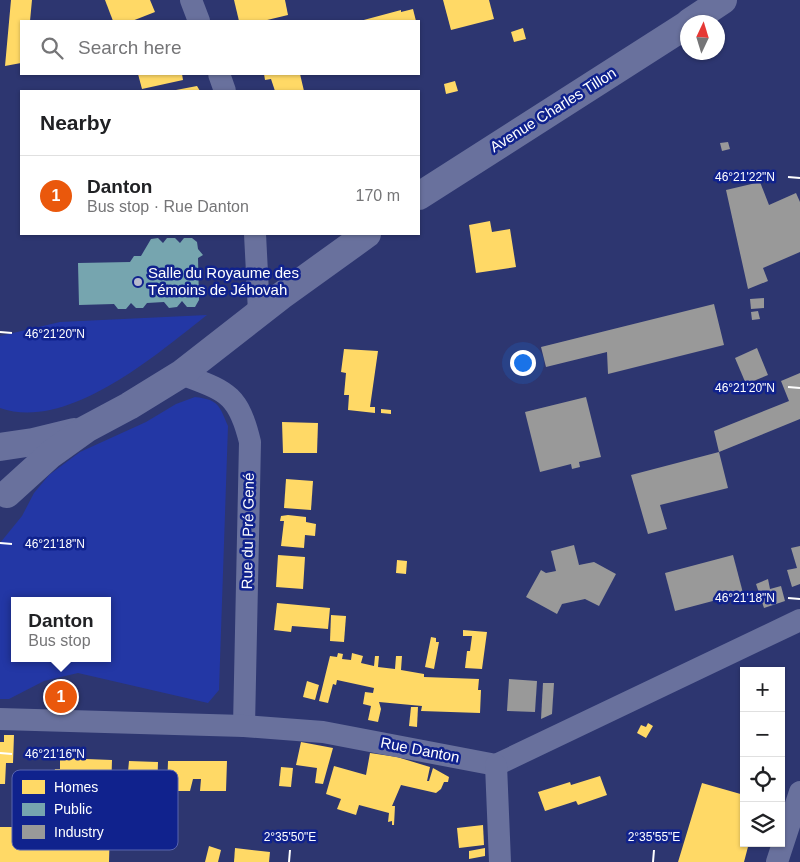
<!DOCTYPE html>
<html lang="en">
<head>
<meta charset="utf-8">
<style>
	body { margin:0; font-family:Arial,sans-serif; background:#f2f2f2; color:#202124 }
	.controls { position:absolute; right:15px; bottom:15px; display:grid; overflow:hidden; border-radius:0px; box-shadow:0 1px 4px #0004 }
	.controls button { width:45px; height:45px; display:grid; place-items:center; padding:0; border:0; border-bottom:1px solid #e0e0e0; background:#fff; color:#202124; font:25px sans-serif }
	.compass { position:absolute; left:680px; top:15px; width:45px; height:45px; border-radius:50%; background:#fff; box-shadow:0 1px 4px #0004; rotate:4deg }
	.you { position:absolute; left:522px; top:362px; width:18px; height:18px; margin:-12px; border:4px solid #fff; border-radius:50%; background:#1a73e8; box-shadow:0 0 0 8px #1a73e833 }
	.badge { display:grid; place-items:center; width:32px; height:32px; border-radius:50%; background:#ea580c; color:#fff; font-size:16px; font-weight:700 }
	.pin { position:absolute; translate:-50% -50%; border:2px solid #fff; box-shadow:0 1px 5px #0006 }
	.popup { position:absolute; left:11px; top:597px; width:100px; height:65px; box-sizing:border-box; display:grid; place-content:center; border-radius:0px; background:#fff; filter:drop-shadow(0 1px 4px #0005); font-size:16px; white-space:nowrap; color:#757577 }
	.popup b { font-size:19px; color:#202124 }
	.popup::after { content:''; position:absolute; left:50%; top:100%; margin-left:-10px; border:10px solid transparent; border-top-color:#fff }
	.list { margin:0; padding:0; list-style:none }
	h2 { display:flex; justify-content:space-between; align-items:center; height:65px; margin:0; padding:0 20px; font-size:21px }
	h2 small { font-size:16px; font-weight:400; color:#757577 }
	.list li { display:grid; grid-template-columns:32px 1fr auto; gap:15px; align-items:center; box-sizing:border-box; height:80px; padding:0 20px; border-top:1px solid #e0e0e0 }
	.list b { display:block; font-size:19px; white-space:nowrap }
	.list p { margin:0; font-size:16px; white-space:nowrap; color:#757577 }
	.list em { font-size:16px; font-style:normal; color:#757577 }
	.icon { flex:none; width:28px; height:28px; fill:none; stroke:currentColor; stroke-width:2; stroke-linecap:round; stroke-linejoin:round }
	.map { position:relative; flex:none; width:800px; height:862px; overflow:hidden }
	.search { position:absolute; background:#fff; box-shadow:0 1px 4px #0004; left:20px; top:20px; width:400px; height:55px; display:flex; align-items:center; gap:12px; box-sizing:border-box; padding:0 18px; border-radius:0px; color:#757577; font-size:19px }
	.panel { position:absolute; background:#fff; box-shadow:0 1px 4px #0004; left:20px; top:90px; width:400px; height:145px; border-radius:0px }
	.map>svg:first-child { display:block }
	.green { fill:#2337a5; fill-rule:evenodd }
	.homes { fill:#ffd966 }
	.public { fill:#76a5af }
	.industry { fill:#999 }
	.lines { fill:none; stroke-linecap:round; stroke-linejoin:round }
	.minor { stroke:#69719d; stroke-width:22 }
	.tertiary { stroke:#69719d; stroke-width:28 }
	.ticks { fill:none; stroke:#fff; stroke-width:2 }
	.poi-dot { fill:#b6b9cd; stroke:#10228d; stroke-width:2 }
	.labels { text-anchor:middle; stroke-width:5; stroke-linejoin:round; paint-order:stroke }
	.street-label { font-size:15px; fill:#fff; stroke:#10228d }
	.poi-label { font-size:15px; fill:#fff; stroke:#10228d; text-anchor:start }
	.key { fill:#10228d; stroke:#5864af; stroke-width:1 }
	.key-label { font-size:14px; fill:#fff }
	.ticks-label { font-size:12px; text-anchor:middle; fill:#fff; stroke:#10228d; stroke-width:5; stroke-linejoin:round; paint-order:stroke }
</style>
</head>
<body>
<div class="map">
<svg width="800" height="862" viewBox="0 0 800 862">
	<rect width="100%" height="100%" fill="#2d3670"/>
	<g class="green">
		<path d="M207,315C157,354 68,432 0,408V336L60,322Z"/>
		<path d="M195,397C219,400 219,405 228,426L219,690L208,703L78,673L44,681L9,699H0V543L22,516L34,493L49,475L80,452L146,422L176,404ZM15,601H107V658H15Z"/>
	</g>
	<g class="homes">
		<path d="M11,0H32L30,21H21V63L5,66Z"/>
		<path d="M105,0H150L155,12L132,21H113Z"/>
		<path d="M234,0H285L288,15L263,21H239Z"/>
		<path d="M443,0H489L494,19L451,30Z"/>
		<path d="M413,9L416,21H360L401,10V12Z"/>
		<path d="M523,28L526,39L514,42L511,32Z"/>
		<path d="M138,74H182L183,80L142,89Z"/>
		<path d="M264,74H300L304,91H275L271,79L265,80Z"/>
		<path d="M455,81L458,91L446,94L444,84Z"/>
		<path d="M197,86L200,91H176V90Z"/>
		<path d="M490,221L492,232L510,229L516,267L476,273L469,225Z"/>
		<path d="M344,349L378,351L370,407H375V413L348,410L349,395H344L346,373L341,372Z"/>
		<path d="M381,409L391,410V414L381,413Z"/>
		<path d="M282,422L318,423L317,453H283Z"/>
		<path d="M286,479L313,481L311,510L284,508Z"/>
		<path d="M288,515L306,517V522L316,524L315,536L305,535L304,548L281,546L284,521H280L281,516Z"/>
		<path d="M278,555L305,557L303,589L276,587Z"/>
		<path d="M397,560L407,561L406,574L396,573Z"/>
		<path d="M277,603L330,608L328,629L292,626L291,632L274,630Z"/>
		<path d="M331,615L346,616L344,642L330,641Z"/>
		<path d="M463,630L487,632L482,669L465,668L467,651H470L472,636H463Z"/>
		<path d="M431,637L436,638V642H439L434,669L425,667Z"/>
		<path d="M338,653L343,654L342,659L351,660L352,653L363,656L361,663L374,666L375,656H379L378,667L395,669L396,656H402L401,670L424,674V677L479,679L478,690H481L480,713L421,711L422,706L379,702L381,709L378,722L368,720L371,706L363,704L365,692L373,693L374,688L337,680L336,685L333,684L328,703L319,701L330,656L337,657Z"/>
		<path d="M307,681L319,685L315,700L303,697Z"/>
		<path d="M411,707H418L417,727L409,726Z"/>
		<path d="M648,723L653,726L646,738L637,733L641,725L646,727Z"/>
		<path d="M4,735H14L13,763H6L5,784H0V742H4Z"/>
		<path d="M301,742L333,748L323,784L315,783L317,768L296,765Z"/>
		<path d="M370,753L397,757L430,767L427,781H429L433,768L449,777L448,782H444L441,789L436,793L401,785L392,806H395L394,825H392V821L388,822L389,813L359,805L356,815L337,809L341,799L326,794L334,766L366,775Z"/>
		<path d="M60,758L112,760L109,862H0V827H20V809L34,810V827L35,817L58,815V807H39V772L54,773L55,769H60Z"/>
		<path d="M129,761L158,762L157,793L149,792L148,801L117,800L118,772H128Z"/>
		<path d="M168,761H227L226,791H200L201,779H193L190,791H167Z"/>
		<path d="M281,767L293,768L291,787L279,786Z"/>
		<path d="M600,776L607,795L578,805L576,801L545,811L538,792L570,782L571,785Z"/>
		<path d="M702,783L744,795V843H749L744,862H678Z"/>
		<path d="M483,825L484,845L459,848L457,828Z"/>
		<path d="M209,846L221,850L218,862H205Z"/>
		<path d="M235,848L270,852L269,862H234Z"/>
		<path d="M485,848V856L469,859V851Z"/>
	</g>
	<path class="public" d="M158,238L163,243L167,238H175L180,243L184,238H192L197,242L198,249L203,255L198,258L199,300L195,307H187L182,301L177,307L169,308L164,302L147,303L143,308H136L131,303L126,309H118L114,304L79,305L78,263L130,262L134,256H141L151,239Z"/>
	<g class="industry">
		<path d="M728,142L730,149L722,151L720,143Z"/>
		<path d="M760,182L769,205L796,193L800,202V252L763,268L768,281L748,289L726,190Z"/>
		<path d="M764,298V308L751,309L750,299Z"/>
		<path d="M714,304L724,345L608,374L607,352L546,367L541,347Z"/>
		<path d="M758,311L760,319L752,320L751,312Z"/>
		<path d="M757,348L768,375L746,384L735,358Z"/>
		<path d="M800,373V419L719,452L714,431L789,401L781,381Z"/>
		<path d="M586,397L601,457L579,462L580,467L572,469L571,464L540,472L525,412Z"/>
		<path d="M719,452L728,488L660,505L667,529L648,534L631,475Z"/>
		<path d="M574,545L579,565L594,562L616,574L599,606L585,599L562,604L557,614L526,597L541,570L546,573L556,571L551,551Z"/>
		<path d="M800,546V584L792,587L787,570L797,568L791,548Z"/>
		<path d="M733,555L743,593L675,611L665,573Z"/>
		<path d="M768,579L770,589L781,586L785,601L764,608L756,584Z"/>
		<path d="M509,679L537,681L535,712L507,711Z"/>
		<path d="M543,683H554L552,714L541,719Z"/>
	</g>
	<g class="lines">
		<g class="minor">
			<path d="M191,0L199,21"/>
			<path d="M219,74L225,91"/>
			<path d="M255,234L259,312"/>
			<path d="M181,374C225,391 238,392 250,442L244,726"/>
			<path d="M0,719L244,726L323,732L496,765L800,620"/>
			<path d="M496,765L500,862"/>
			<path d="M777,862L800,792"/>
		</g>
		<g class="tertiary">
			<path d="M690,22L723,0"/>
			<path d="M419,196L688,24"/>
			<path d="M0,447L33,442L74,432"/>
			<path d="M7,494L51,454L86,429L129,406L181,374L281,296L367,234"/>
		</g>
	</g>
	<path class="ticks" d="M788,177L800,178M0,332L12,333M788,387L800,388M0,543L12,544M788,598L800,599M0,753L12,754M289,862L290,850M653,862L654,850"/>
	<circle class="poi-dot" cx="138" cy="282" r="5"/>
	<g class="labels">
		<g class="street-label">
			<text transform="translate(553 110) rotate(-32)" y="5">Avenue Charles Tillon</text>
			<text transform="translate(248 531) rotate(-89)" y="5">Rue du Pré Gené</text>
			<text transform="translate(420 750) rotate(11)" y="5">Rue Danton</text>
		</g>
		<g class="poi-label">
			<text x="148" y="278">Salle du Royaume des<tspan x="148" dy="17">Témoins de Jéhovah</tspan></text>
		</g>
	</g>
	<rect x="12" y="770" width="166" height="80" rx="8" class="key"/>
	<rect x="22" y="780" width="23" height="14" fill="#ffd966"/>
	<rect x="22" y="803" width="23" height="13" fill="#76a5af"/>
	<rect x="22" y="825" width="23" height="14" fill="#999"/>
	<g class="key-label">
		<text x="54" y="792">Homes</text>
		<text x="54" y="814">Public</text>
		<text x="54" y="837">Industry</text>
	</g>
	<g class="ticks-label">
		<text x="745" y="181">46°21'22"N</text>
		<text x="55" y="338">46°21'20"N</text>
		<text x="745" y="392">46°21'20"N</text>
		<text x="55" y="548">46°21'18"N</text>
		<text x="745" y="602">46°21'18"N</text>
		<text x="55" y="758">46°21'16"N</text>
		<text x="290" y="841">2°35'50"E</text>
		<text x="654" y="841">2°35'55"E</text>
	</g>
</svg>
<div class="controls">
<button>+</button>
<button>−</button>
<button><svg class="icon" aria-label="locate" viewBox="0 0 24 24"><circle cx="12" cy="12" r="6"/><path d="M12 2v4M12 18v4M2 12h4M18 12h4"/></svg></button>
<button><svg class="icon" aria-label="layers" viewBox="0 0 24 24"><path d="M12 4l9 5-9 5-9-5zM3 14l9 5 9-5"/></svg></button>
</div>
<svg class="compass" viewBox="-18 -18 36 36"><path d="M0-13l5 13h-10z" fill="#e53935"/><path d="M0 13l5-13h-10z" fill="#757577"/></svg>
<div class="you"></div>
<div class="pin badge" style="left:61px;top:697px">1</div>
<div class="popup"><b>Danton</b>Bus stop</div>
<div class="search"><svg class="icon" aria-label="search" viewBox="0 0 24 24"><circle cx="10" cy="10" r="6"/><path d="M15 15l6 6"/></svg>Search here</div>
<section class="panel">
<h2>Nearby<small></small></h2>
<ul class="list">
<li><span class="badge">1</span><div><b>Danton</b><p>Bus stop · Rue Danton</p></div><em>170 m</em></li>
</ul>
</section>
</div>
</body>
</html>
